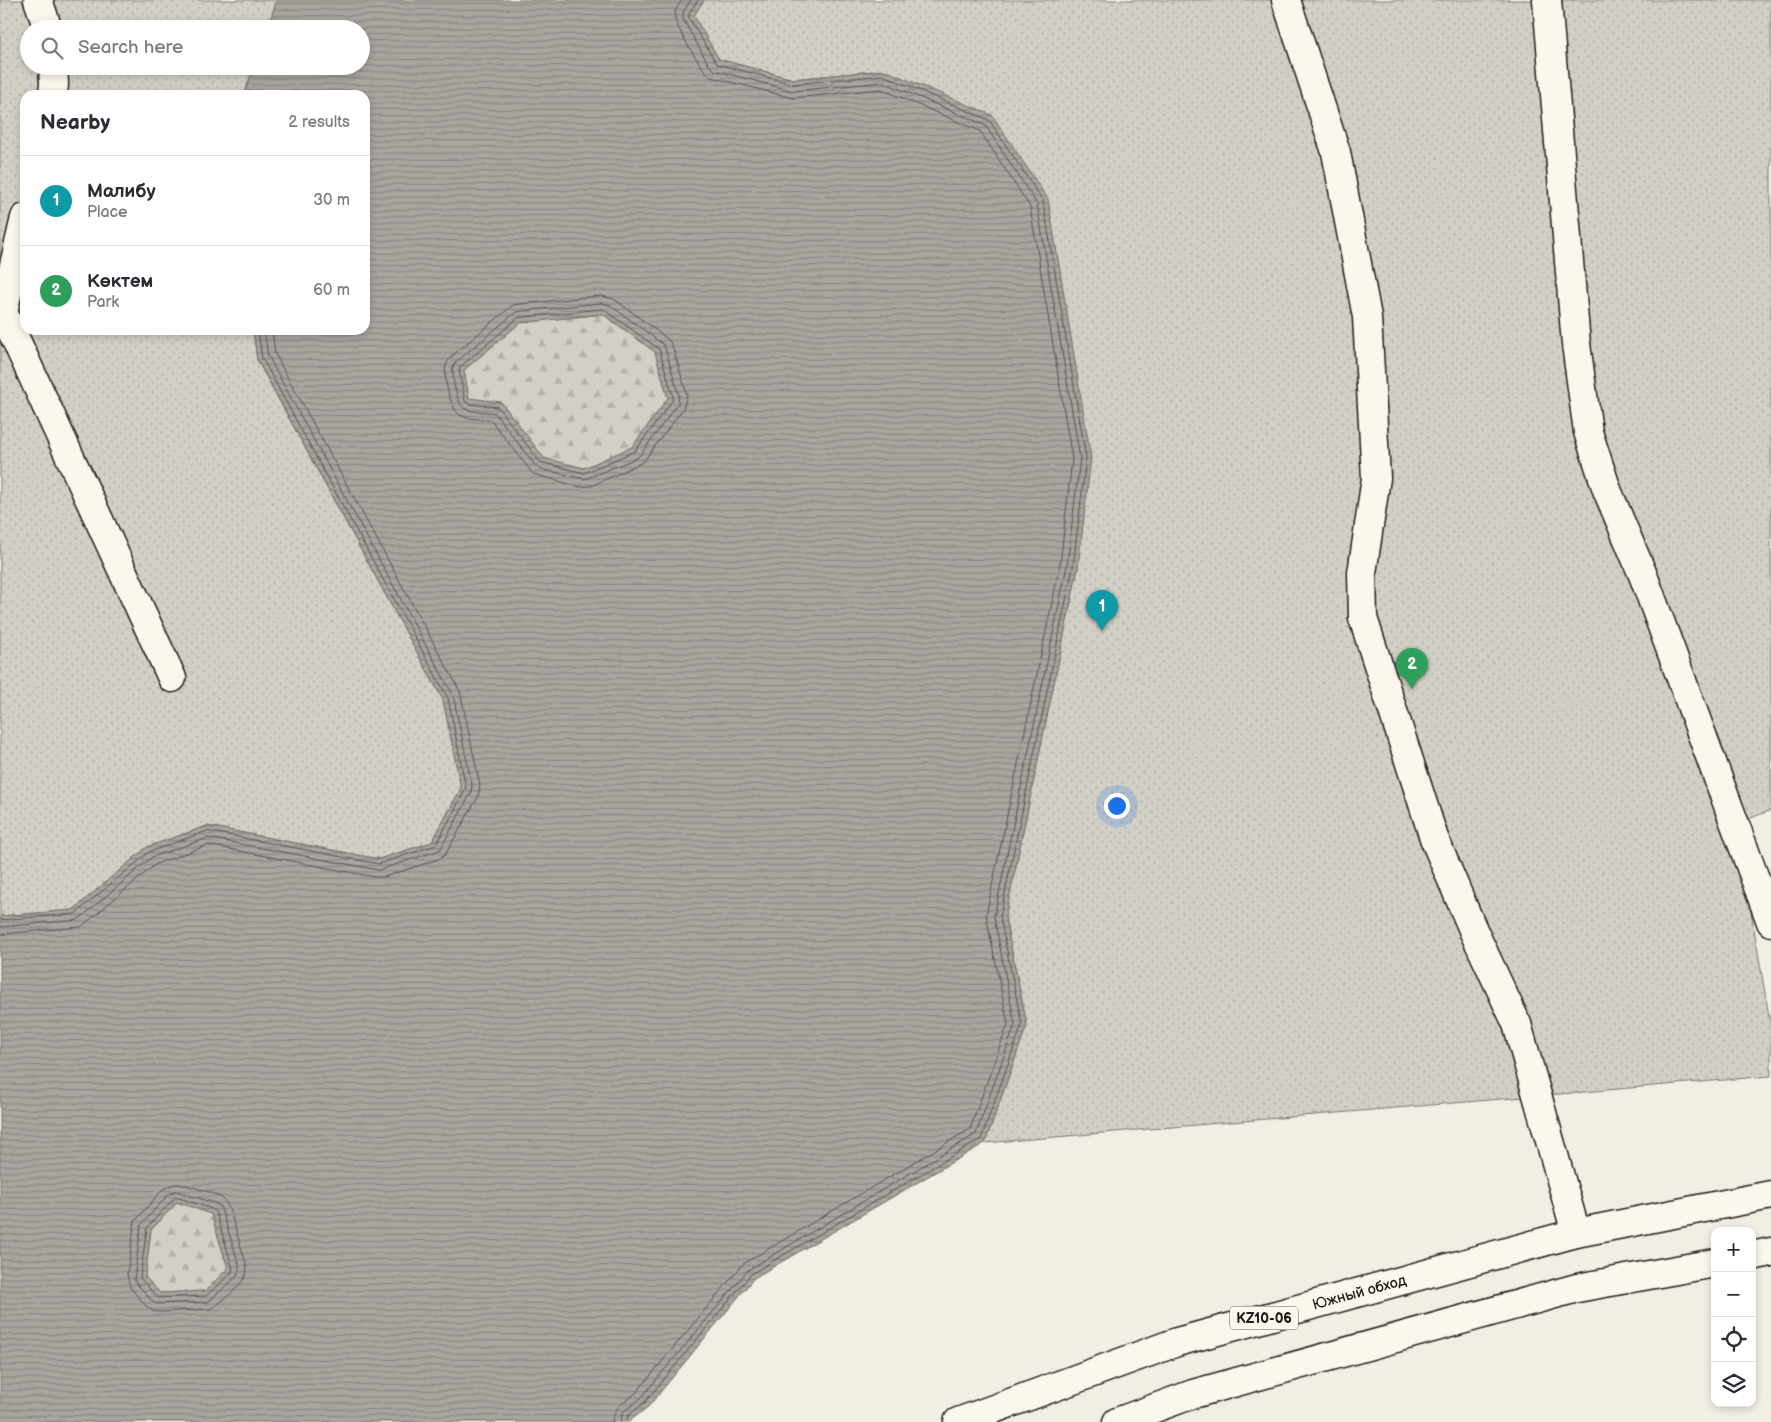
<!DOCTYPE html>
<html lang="en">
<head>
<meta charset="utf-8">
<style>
	body { margin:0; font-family:"Balsamiq Sans",sans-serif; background:#f2f2f3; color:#2b2b33 }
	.controls { position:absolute; right:15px; bottom:15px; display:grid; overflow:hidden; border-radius:10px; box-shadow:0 2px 8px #0003 }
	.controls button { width:45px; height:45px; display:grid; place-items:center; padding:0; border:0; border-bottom:1px solid #e1e1e2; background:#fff; color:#2b2b33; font:25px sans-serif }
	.you { position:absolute; left:1116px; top:805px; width:18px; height:18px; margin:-12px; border:4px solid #fff; border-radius:50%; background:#1a73e8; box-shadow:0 0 0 8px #1a73e833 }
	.badge { display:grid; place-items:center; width:32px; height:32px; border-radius:50%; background:#d1495b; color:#fff; font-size:16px; font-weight:700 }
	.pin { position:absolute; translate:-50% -41px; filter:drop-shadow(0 1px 2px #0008) }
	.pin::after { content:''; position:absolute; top:26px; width:18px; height:15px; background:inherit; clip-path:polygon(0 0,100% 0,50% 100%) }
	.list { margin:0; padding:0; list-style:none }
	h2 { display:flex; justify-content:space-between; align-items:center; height:65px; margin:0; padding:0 20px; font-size:21px }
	h2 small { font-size:16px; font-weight:400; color:#7c7c81 }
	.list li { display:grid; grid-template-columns:32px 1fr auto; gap:15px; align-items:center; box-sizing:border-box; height:90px; padding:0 20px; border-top:1px solid #e1e1e2 }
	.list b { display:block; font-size:19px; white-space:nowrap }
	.list p { margin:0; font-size:16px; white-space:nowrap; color:#7c7c81 }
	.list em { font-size:16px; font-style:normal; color:#7c7c81 }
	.icon { flex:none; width:28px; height:28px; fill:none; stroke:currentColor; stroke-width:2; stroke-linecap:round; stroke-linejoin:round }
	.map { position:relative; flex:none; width:1771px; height:1422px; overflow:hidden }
	.search { position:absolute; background:#fff; box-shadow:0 2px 8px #0003; left:20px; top:20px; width:350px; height:55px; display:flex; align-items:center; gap:12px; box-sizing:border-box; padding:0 18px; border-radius:28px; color:#7c7c81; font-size:19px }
	.panel { position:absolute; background:#fff; box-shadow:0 2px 8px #0003; left:20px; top:90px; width:350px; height:245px; border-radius:15px }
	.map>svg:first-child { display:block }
	.forest { fill:url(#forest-firs); stroke:#777671 }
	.garden { fill:url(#garden-dots); stroke:#777671 }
	.water { fill:url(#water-rules); stroke:#716f6b; fill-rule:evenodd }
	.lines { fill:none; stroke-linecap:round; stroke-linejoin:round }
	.shore { stroke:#545351; stroke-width:1 }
	.street-casing { stroke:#1c1c1c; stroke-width:31 }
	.highway-casing { stroke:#1c1c1c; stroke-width:31 }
	.street { stroke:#fbf7ec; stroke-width:28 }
	.highway { stroke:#fbf7ec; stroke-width:28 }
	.labels { text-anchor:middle; stroke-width:4.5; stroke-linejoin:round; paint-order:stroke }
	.shield { fill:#fbf7ec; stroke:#5f5e5a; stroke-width:1 }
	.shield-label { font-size:14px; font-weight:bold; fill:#1c1c1c }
	.street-label { font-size:15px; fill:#1c1c1c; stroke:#fbf7ec }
</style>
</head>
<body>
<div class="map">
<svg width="1771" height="1422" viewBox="0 0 1771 1422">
	<defs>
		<pattern id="forest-firs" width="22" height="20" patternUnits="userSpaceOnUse" patternTransform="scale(1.25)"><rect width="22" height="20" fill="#d2cfc6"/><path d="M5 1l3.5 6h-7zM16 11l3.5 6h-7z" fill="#b4b1aa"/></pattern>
		<pattern id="garden-dots" width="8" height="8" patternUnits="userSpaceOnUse" patternTransform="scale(1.25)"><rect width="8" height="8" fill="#d2cfc6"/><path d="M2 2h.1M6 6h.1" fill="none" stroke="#b4b1aa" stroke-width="1.8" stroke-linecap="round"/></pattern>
		<pattern id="water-rules" width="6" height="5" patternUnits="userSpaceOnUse" patternTransform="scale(1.25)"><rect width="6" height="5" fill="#a9a6a0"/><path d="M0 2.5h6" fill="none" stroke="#898682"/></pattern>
	</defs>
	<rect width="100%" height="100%" fill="#f2eee4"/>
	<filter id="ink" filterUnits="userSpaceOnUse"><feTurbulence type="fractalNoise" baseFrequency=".02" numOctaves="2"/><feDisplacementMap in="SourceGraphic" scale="10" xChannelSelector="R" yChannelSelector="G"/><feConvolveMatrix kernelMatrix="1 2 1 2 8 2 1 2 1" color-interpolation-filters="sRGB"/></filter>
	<g filter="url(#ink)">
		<g class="forest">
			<path d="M603,314L655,352L668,398L632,447L584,468L544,459L501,402L469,399L464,370L520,323Z"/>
			<path d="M177,1202L211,1214L228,1268L205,1291L159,1293L145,1277L151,1230Z"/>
		</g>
		<g class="garden">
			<path d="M0,0H277L267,29H29V66H254L244,95H25V330H253L257,360L443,700L461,788L432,842L379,859L207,826L147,847L73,910L0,916Z"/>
			<path d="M704,0H1771V810L1736,824L1771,1028V1076L985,1143L1027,1025L1005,918L1078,568L884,70L793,79L718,59L693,16Z"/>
		</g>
		<path class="water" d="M277,0H704L694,16L719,59L793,79L884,70L992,115L1048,199L1091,458L1078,568L1005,918L1027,1025L985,1143L754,1278L649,1406L629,1422H0V916L73,910L147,847L207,826L379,859L432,842L461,788L443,700L257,359L253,330H365V95H244L254,66H361V29H267ZM603,314L655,352L668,398L632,447L584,468L544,458L501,402L469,398L464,370L520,323ZM177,1202L211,1214L228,1268L205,1291L160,1293L145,1277L151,1230Z"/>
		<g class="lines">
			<g class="shore">
				<path d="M602,296L614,299L669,340L673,348L687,395L683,409L643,462L591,486L580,487L533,474L491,420C481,418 468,420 460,415C450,408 443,377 446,366C447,362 449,359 452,356L513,305Z"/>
				<path d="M602,303L610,305L664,345L679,395L678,403L641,454L637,458L585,479L540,469L535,465L495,413C486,411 472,413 464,408C457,404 451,375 453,367C454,364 455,363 457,361L516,312Z"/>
				<path d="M603,309L659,349L673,396L672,401L635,451L584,473L540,462L498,407L469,404L465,401L459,371L460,367L518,318Z"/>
				<path d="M0,920L75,914L149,852L207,831L379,864L436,845L466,788L448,698L262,358L258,330"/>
				<path d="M0,927L78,920L152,857L208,838L379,870L440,850L471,793L472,785L453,695L268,356L264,330"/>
				<path d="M0,934L81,927L156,864L208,845L375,877H384L439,859L445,855L478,797L480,785L460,691L275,354L272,330"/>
				<path d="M175,1184C185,1184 213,1192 222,1198C225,1201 227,1204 229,1208L246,1263C247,1267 247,1271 246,1275C242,1285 219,1305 210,1309L161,1312L152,1311L146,1306L130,1287L127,1274L135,1221L163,1189Z"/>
				<path d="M176,1191L214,1203L220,1206L239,1264V1270L237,1276L208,1302L156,1304L151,1300L134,1280L141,1225L168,1195Z"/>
				<path d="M175,1198H179L212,1209L216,1213L233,1269L231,1273L206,1296L158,1298L140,1278L147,1228Z"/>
				<path d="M612,1422C613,1407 625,1401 636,1393L743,1264L970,1129L1008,1024L986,915L1060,565L1072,459L1030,207L980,131L881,89L793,98L711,77C703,72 677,29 675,19C674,11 678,6 682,0"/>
				<path d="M620,1422L623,1412L641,1398L748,1270L976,1134L1015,1025L994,917L1067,566L1080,458L1037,204L985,125L883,82L793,91L714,70L709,65L683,19V12L691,0"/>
				<path d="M626,1422L628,1416L645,1402L751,1274L981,1139L1022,1025L1000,917L1073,567L1086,458L1043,201L989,120L883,75L793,84L717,64L689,18V13L698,0"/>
			</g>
			<g class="street-casing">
				<g id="street">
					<path d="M38,0L48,29"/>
					<path d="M1286,0L1336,152L1367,317L1376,478L1362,573L1363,618L1434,838L1474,932L1517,1024L1576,1233"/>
					<path d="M1547,0L1576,344L1588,432L1607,490L1643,575L1771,922"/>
					<path d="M53,95L54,84L53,66"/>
					<path d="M3,312L172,678"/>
					<path d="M0,318L3,312L25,218"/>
				</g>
			</g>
			<g class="highway-casing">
				<g id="highway">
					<path d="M1752,1256L1771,1252"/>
					<path id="s1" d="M958,1422L1177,1342L1576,1233L1771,1195"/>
					<path d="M1117,1422L1193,1394L1577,1288L1715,1263"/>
				</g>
			</g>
			<use href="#street" class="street"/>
			<use href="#highway" class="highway"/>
		</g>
	</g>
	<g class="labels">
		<rect class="shield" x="1230" y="1306.5" width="68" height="23" rx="4"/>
		<g class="shield-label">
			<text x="1264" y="1323">KZ10-06</text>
		</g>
		<g class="street-label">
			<text dy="5" stroke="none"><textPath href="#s1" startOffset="422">Южный обход</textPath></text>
		</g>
	</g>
</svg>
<div class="controls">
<button>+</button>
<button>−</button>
<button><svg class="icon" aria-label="locate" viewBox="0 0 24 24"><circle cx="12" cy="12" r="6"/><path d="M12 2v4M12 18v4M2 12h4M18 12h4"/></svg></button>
<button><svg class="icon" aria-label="layers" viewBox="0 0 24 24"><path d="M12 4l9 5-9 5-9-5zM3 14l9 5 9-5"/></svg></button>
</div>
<div class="you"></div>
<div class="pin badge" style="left:1102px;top:631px;background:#0f9aa8">1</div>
<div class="pin badge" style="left:1412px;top:689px;background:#2e9e5b">2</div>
<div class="search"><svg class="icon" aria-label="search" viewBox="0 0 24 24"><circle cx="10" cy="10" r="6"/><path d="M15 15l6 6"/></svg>Search here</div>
<section class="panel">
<h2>Nearby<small>2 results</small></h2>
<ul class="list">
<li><span class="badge" style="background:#0f9aa8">1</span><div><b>Малибу</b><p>Place</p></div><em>30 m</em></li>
<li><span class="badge" style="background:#2e9e5b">2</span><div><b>Көктем</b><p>Park</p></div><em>60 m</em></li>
</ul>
</section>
</div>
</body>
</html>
